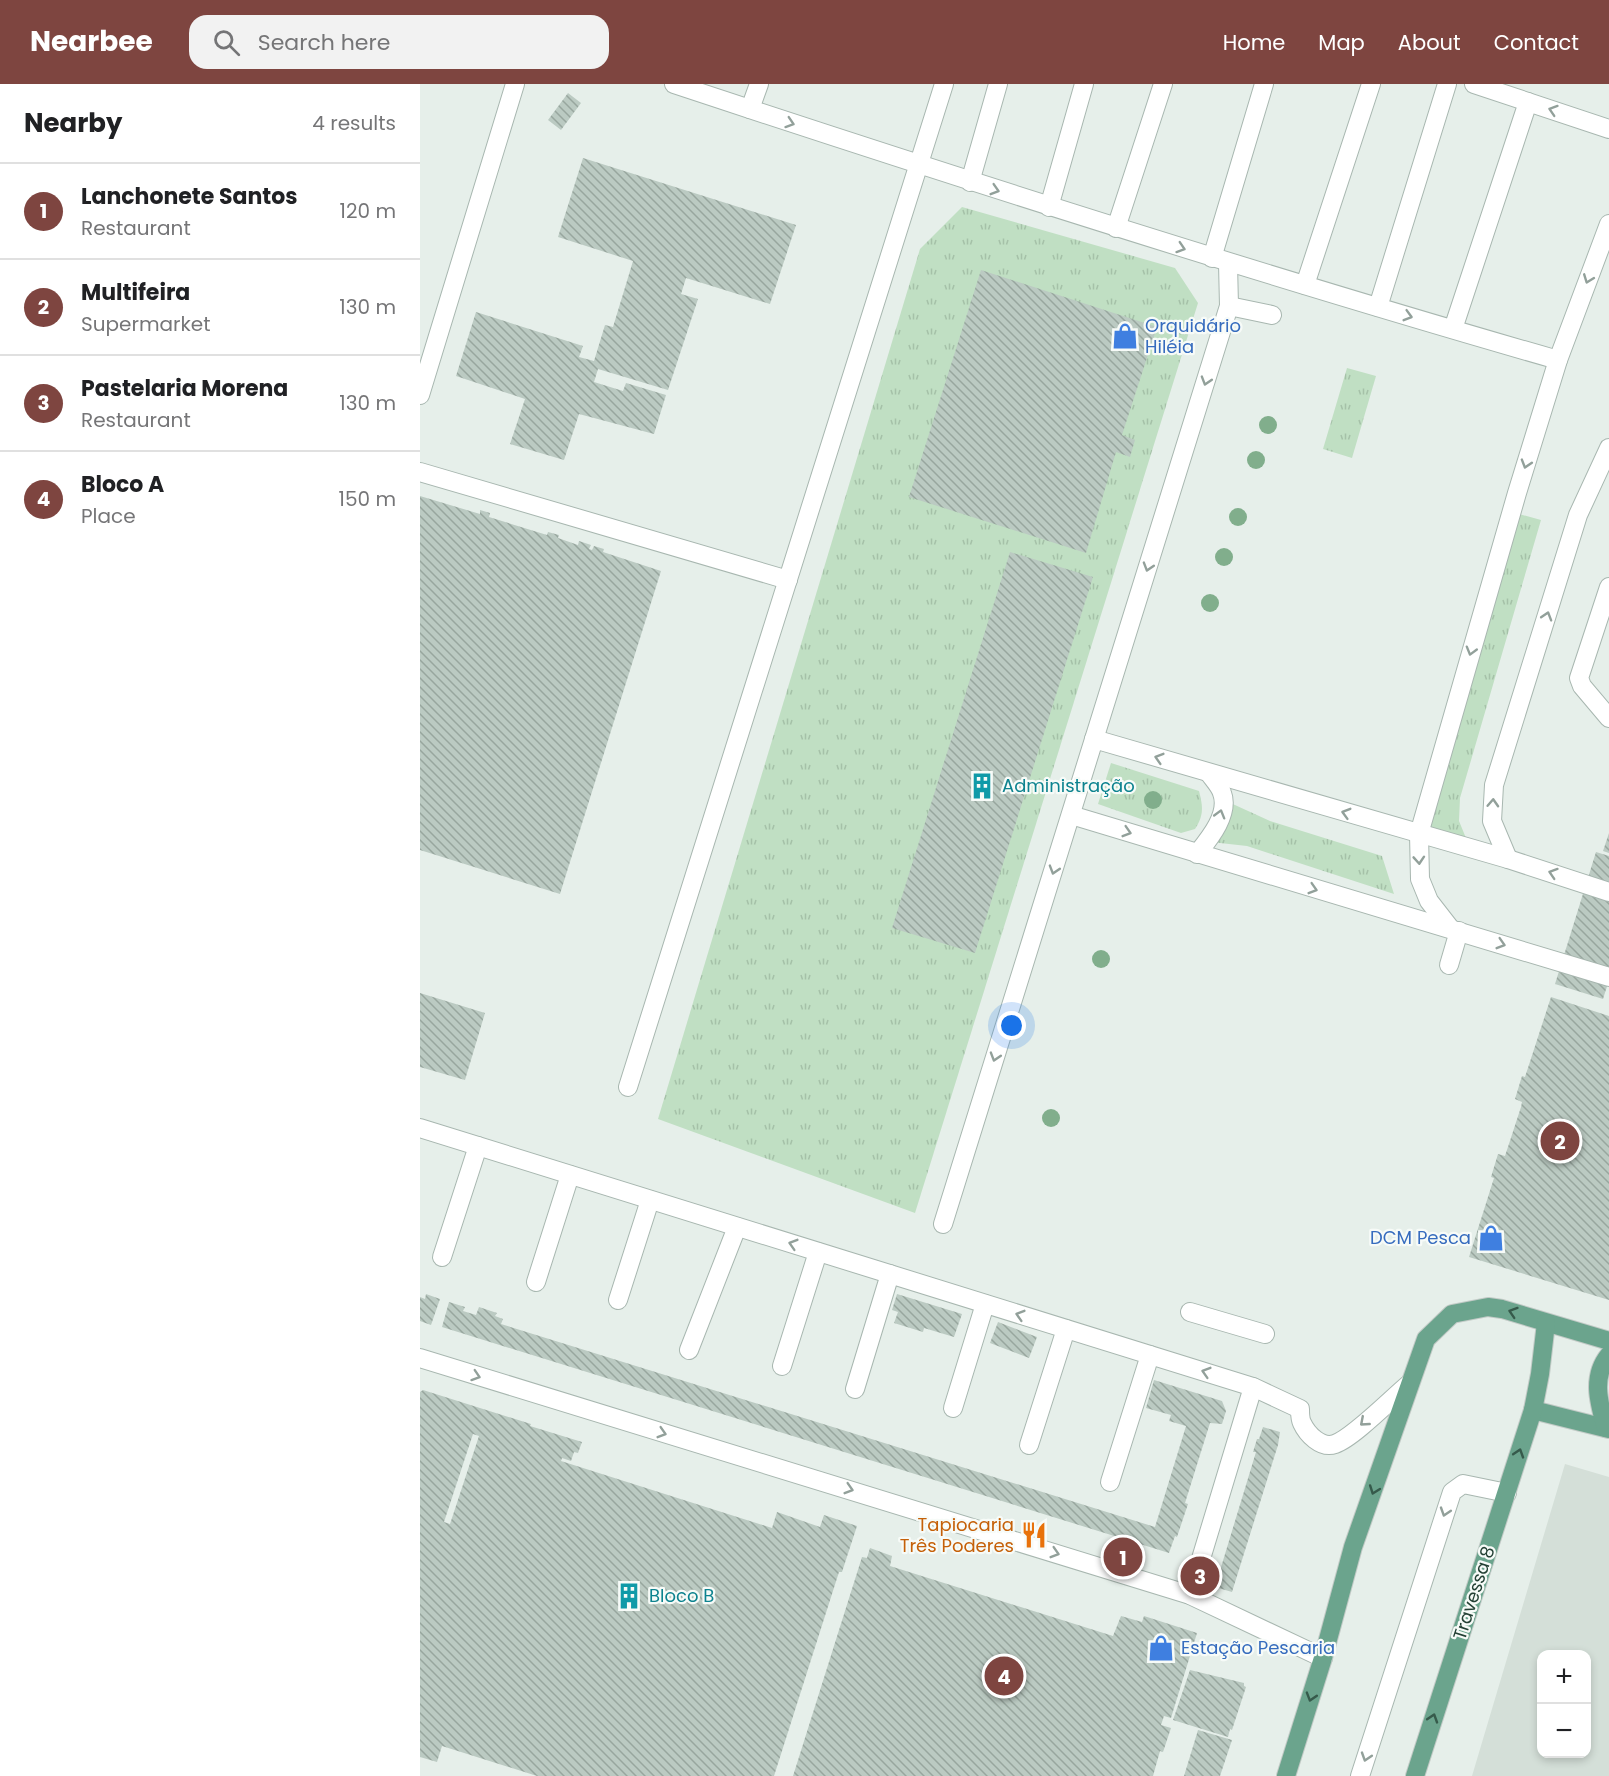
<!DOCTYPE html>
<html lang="en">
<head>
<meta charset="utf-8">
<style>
	body { margin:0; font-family:Poppins,sans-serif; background:#f2f2f2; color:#202124 }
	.controls { position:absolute; right:18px; bottom:18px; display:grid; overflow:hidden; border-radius:12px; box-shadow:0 3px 9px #0003 }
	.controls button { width:54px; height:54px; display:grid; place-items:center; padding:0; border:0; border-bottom:2px solid #e0e0e0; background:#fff; color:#202124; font:30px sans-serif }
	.you { position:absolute; left:592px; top:942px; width:21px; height:21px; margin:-15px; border:4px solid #fff; border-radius:50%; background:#1a73e8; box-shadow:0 0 0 9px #1a73e833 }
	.badge { display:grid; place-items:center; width:39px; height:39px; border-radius:50%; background:#7e4540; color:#fff; font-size:20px; font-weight:700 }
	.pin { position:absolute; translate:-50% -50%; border:3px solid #fff; box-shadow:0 2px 6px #0006 }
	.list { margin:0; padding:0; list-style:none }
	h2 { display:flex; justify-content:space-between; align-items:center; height:78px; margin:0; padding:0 24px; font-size:26px }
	h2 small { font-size:20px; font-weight:400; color:#757577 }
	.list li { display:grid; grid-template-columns:39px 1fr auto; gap:18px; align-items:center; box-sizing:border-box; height:96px; padding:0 24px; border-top:2px solid #e0e0e0 }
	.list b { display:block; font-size:22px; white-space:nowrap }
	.list p { margin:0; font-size:20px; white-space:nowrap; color:#757577 }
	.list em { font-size:20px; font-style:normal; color:#757577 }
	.icon { flex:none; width:33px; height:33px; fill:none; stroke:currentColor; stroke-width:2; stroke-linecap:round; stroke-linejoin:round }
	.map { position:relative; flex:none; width:1189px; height:1692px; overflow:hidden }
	header { display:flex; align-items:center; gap:36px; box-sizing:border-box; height:84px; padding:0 30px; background:#7e4540; color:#fff }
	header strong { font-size:28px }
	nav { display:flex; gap:33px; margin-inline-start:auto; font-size:21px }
	.search { width:420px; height:54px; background:#f2f2f2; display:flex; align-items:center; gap:15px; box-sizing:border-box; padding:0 21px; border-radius:18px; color:#757577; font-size:22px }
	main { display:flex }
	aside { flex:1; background:#fff }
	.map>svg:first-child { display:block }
	.built { fill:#d4dfd8; fill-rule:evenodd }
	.grass { fill:url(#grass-tufts) }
	.building { fill:url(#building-back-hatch); fill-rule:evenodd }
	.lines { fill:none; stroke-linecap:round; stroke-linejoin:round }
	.minor-casing { stroke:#a8b7b0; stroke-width:20 }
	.major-casing { stroke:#c2cac6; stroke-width:20 }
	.minor { stroke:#fff; stroke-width:18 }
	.major { stroke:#6ba48d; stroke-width:18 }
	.tree { fill:#81ae8c }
	.oneway { stroke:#92a09a }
	.oneway2 { stroke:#365a4b }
	.labels { text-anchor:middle; stroke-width:4.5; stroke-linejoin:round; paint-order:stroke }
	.shop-label { font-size:18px; fill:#366cbe; stroke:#f7fbf8; text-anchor:start }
	.culture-label { font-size:18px; fill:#0d838f; stroke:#f7fbf8; text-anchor:start }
	.food-label { font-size:18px; fill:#c56008; stroke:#f7fbf8; text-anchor:end }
	.street-label { font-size:18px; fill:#244135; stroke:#f7fbf8 }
</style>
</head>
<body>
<header>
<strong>Nearbee</strong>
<div class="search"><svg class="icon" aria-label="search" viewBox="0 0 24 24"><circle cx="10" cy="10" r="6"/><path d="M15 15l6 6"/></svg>Search here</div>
<nav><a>Home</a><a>Map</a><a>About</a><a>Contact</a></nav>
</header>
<main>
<aside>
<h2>Nearby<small>4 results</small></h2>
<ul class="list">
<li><span class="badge">1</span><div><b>Lanchonete Santos</b><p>Restaurant</p></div><em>120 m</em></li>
<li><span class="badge">2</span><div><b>Multifeira</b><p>Supermarket</p></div><em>130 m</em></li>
<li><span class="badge">3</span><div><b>Pastelaria Morena</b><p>Restaurant</p></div><em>130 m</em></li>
<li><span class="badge">4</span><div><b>Bloco A</b><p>Place</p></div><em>150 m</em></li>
</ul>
</aside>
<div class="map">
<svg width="1189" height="1692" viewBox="0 0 1189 1692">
	<defs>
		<pattern id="grass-tufts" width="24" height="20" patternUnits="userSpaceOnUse" patternTransform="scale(1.5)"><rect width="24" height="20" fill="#c0dfc3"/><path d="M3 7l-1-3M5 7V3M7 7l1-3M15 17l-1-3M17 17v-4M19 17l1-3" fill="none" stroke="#a5c1a8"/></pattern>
		<pattern id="building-back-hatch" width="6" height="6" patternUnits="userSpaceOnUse" patternTransform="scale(1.5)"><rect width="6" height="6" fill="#bbcac2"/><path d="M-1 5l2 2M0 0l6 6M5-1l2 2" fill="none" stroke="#98a69e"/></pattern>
	</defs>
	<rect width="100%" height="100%" fill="#e6efea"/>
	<path class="built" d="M1145,1380L1189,1393V1692H1052ZM1166,1570V1670H1122V1570Z"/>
	<g class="grass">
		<path d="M542,123L755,184L778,219L495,1129L238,1035L500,165Z"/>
		<path d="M927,284L956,292L932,374L903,365Z"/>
		<path d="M1099,430L1121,436L1040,714L1039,737L1048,759L1004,745Z"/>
		<path d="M691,679L779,707C783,723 784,731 775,745L761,749L678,720Z"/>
		<path d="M804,716L850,737L962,772L974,810L827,762L791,758Z"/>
	</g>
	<g class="building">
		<path d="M148,9L161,19L141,46L128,36Z"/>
		<path d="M163,74L376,141L350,220L266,194L261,210L278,215L248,306L178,285L174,298L203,307L206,299L246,311L234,350L159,330L144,376L90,360L105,315L36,292L56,228L163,262L159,273L174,277L185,241L193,243L213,177L138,153Z"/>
		<path d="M561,186L737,243L702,351L715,356L710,373L696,368L666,469L489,413Z"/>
		<path d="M0,412L60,430V426L70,429L69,433L127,451L128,448L139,451L138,454L158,461L159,457L171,461L169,465L172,466L174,462L184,465L183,468L241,487L140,810L0,766Z"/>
		<path d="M590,468L673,493L555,869L472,844Z"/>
		<path d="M1189,749V769L1183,767Z"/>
		<path d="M1176,768L1189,772V896L1183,915L1135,900Z"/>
		<path d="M0,909L65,929L45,996L0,983Z"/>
		<path d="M1131,913L1189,932V1216L1049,1173L1074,1094L1071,1093L1078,1070L1085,1072L1101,1023L1102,1018L1095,1015L1102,992L1105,993Z"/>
		<path d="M6,1210L20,1215L11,1241L0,1237V1213L5,1215Z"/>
		<path d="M477,1210L542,1230L534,1253L504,1244L503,1248L474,1239L478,1228L472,1226Z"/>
		<path d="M29,1218L45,1223L43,1227L56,1231L59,1223L77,1229L75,1232L83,1235L81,1240L735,1443L766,1342L749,1337L751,1331L726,1324L734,1296L802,1317L806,1327L802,1340L790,1339L765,1419L768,1420L757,1453L755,1452L749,1469L22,1243Z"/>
		<path d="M578,1238L617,1253L609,1274L570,1259Z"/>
		<path d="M3,1306L111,1340L110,1342L162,1358L158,1369L154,1368L151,1377L142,1374L141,1377L352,1444L357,1428L400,1443L404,1431L437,1442L422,1488H419L354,1692H117L22,1662L17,1678L0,1673V1308ZM53,1350L59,1352L30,1440L24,1438Z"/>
		<path d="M843,1343L860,1348L858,1361L812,1508L795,1503L836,1368H833L837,1355H839Z"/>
		<path d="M450,1464L472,1472L470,1482L693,1552L701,1532L722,1538L724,1532L777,1549L751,1634L744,1632L741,1641L751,1644L743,1668L740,1667L733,1692H373L442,1473L447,1474Z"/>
		<path d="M770,1586L824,1599V1602L826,1603L812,1646L810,1645L808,1653L753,1636Z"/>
		<path d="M778,1646L812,1656L800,1692H764Z"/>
	</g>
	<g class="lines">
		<g class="minor-casing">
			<g id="minor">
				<path d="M254,0C547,97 841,191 1138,276"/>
				<path d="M1054,0L1189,45"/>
				<path d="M330,25L339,0"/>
				<path d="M550,98L578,0"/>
				<path d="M629,123L664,0"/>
				<path d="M696,144L743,0"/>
				<path d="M792,174L844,0"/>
				<path d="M885,201L951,0"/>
				<path d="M809,222L852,231"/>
				<path d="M958,223L1027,0"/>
				<path d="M1033,245L1108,18"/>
				<path d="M0,311L95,0"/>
				<path d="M0,388L368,496"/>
				<path d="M1189,503L1159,594L1162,602L1189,634"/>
				<path d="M674,655L1088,775L1189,808"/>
				<path d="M651,731L1189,893"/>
				<path d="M777,770C789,755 810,730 802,709C800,702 793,695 789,689"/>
				<path d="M1088,775L1072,737L1074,701L1158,431L1189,364"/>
				<path d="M1030,844L1009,817L1000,795L999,750L1097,409L1138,276L1189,140"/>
				<path d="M1029,881L1039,847"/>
				<path d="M208,1003L524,0"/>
				<path d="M0,1044L833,1303L880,1325C880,1329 880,1335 882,1339C887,1350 901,1365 915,1360C933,1354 972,1314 989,1300"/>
				<path d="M523,1140L809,222L808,179"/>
				<path d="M22,1173L58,1062"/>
				<path d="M116,1198L150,1091"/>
				<path d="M198,1216L230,1116"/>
				<path d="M770,1228L845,1250"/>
				<path d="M269,1266L317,1143"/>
				<path d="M0,1274L770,1511L903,1574"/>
				<path d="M362,1282L398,1168"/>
				<path d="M435,1305L470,1190"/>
				<path d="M533,1324L565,1220"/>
				<path d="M609,1361L646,1245"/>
				<path d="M690,1398L730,1271"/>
				<path d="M770,1511L833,1303"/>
				<path d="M940,1692L1032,1408L1043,1400L1087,1409"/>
			</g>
		</g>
		<g class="major-casing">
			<g id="major">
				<path d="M1113,1326L1189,1345"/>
				<path d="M1186,1344C1179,1319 1171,1293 1189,1271"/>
				<path d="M866,1692L903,1574L933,1463L1006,1255L1032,1230L1068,1223L1082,1225L1189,1257"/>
				<path d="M995,1692L1113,1326L1120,1290L1126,1239"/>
			</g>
		</g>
		<use href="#minor" class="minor"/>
		<use href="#major" class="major"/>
	</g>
	<g class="tree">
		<circle cx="848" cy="341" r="9"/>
		<circle cx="836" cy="376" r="9"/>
		<circle cx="818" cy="433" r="9"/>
		<circle cx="804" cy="473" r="9"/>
		<circle cx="790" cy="519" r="9"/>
		<circle cx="733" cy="716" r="9"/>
		<circle cx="681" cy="875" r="9"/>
		<circle cx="631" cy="1034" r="9"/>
	</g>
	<defs><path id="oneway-chevron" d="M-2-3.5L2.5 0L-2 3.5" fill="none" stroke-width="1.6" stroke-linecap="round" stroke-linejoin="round" transform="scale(1.5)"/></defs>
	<g class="oneway">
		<use href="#oneway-chevron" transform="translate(1133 26) rotate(-162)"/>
		<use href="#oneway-chevron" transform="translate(370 39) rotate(18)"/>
		<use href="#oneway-chevron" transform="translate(575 106) rotate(17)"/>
		<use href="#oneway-chevron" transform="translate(761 164) rotate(18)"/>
		<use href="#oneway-chevron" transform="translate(1168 195) rotate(111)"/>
		<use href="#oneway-chevron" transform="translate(988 232) rotate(16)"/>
		<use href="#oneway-chevron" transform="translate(786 297) rotate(107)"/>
		<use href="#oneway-chevron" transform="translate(1106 380) rotate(107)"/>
		<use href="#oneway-chevron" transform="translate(728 483) rotate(107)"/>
		<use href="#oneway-chevron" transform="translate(1127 532) rotate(-73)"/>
		<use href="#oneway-chevron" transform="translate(1051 567) rotate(106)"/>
		<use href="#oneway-chevron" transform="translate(739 674) rotate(-163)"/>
		<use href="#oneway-chevron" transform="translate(1073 719) rotate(-87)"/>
		<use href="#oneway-chevron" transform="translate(926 729) rotate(-164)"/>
		<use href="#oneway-chevron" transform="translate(800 730) rotate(-74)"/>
		<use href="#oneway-chevron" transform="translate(707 748) rotate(17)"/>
		<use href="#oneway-chevron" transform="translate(999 776) rotate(86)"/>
		<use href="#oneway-chevron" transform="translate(634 786) rotate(107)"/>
		<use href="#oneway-chevron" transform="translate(1133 789) rotate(-162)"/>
		<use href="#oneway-chevron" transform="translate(893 805) rotate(17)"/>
		<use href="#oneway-chevron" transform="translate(1081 860) rotate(17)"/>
		<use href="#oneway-chevron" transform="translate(575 973) rotate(107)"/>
		<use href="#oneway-chevron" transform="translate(373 1160) rotate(-163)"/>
		<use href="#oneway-chevron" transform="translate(600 1231) rotate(-163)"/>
		<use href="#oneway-chevron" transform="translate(786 1288) rotate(-163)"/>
		<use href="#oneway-chevron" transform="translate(56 1292) rotate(18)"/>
		<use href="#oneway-chevron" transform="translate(944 1338) rotate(139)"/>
		<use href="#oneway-chevron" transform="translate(242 1349) rotate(17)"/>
		<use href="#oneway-chevron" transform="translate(429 1405) rotate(17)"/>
		<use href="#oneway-chevron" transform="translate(1025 1428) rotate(108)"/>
		<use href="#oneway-chevron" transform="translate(635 1469) rotate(17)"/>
		<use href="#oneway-chevron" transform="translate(946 1673) rotate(108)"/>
	</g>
	<g class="oneway2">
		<use href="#oneway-chevron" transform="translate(1093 1228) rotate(-162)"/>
		<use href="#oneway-chevron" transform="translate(1099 1369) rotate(-72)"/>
		<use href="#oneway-chevron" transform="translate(954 1406) rotate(110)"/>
		<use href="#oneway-chevron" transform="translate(891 1613) rotate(107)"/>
		<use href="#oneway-chevron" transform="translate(1013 1634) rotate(-72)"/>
	</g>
	<defs>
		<g id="shop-bare" transform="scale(2.07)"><path d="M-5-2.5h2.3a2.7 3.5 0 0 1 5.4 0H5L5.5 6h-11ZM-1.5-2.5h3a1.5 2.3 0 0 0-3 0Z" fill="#3f7fe0" stroke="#f7fbf8" stroke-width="2.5" paint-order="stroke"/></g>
		<g id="building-bare" transform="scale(2.07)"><path d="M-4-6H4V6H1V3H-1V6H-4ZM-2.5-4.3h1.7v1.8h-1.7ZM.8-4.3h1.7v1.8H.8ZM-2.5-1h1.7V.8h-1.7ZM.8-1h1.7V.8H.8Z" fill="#0f9aa8" stroke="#f7fbf8" stroke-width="2.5" paint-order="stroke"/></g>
		<g id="restaurant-bare" transform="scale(2.07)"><path d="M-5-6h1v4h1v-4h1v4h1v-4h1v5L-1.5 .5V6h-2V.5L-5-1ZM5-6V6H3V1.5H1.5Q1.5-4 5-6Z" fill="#e8710a" stroke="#f7fbf8" stroke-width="2.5" paint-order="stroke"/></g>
	</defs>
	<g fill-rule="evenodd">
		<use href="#shop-bare" x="705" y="252"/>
		<use href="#building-bare" x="562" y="702"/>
		<use href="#shop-bare" x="1071" y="1154"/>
		<use href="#restaurant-bare" x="614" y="1451"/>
		<use href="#building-bare" x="209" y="1512"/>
		<use href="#shop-bare" x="741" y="1564"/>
	</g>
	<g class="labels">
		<g class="shop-label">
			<text x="725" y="248">Orquidário<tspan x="725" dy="21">Hiléia</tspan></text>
			<text x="1051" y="1160" text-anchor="end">DCM Pesca</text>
			<text x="761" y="1570">Estação Pescaria</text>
		</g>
		<g class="culture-label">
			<text x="582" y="708">Administração</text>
			<text x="229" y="1518">Bloco B</text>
		</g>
		<g class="food-label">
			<text x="594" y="1447">Tapiocaria<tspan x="594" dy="21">Três Poderes</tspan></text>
		</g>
		<g class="street-label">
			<text transform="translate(1054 1509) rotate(-72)" y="6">Travessa 8</text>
		</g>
	</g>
</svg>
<div class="controls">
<button>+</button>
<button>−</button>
</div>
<div class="you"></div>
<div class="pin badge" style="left:703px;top:1473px">1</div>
<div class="pin badge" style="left:1140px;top:1057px">2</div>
<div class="pin badge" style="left:780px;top:1492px">3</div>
<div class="pin badge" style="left:584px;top:1592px">4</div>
</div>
</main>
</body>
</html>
